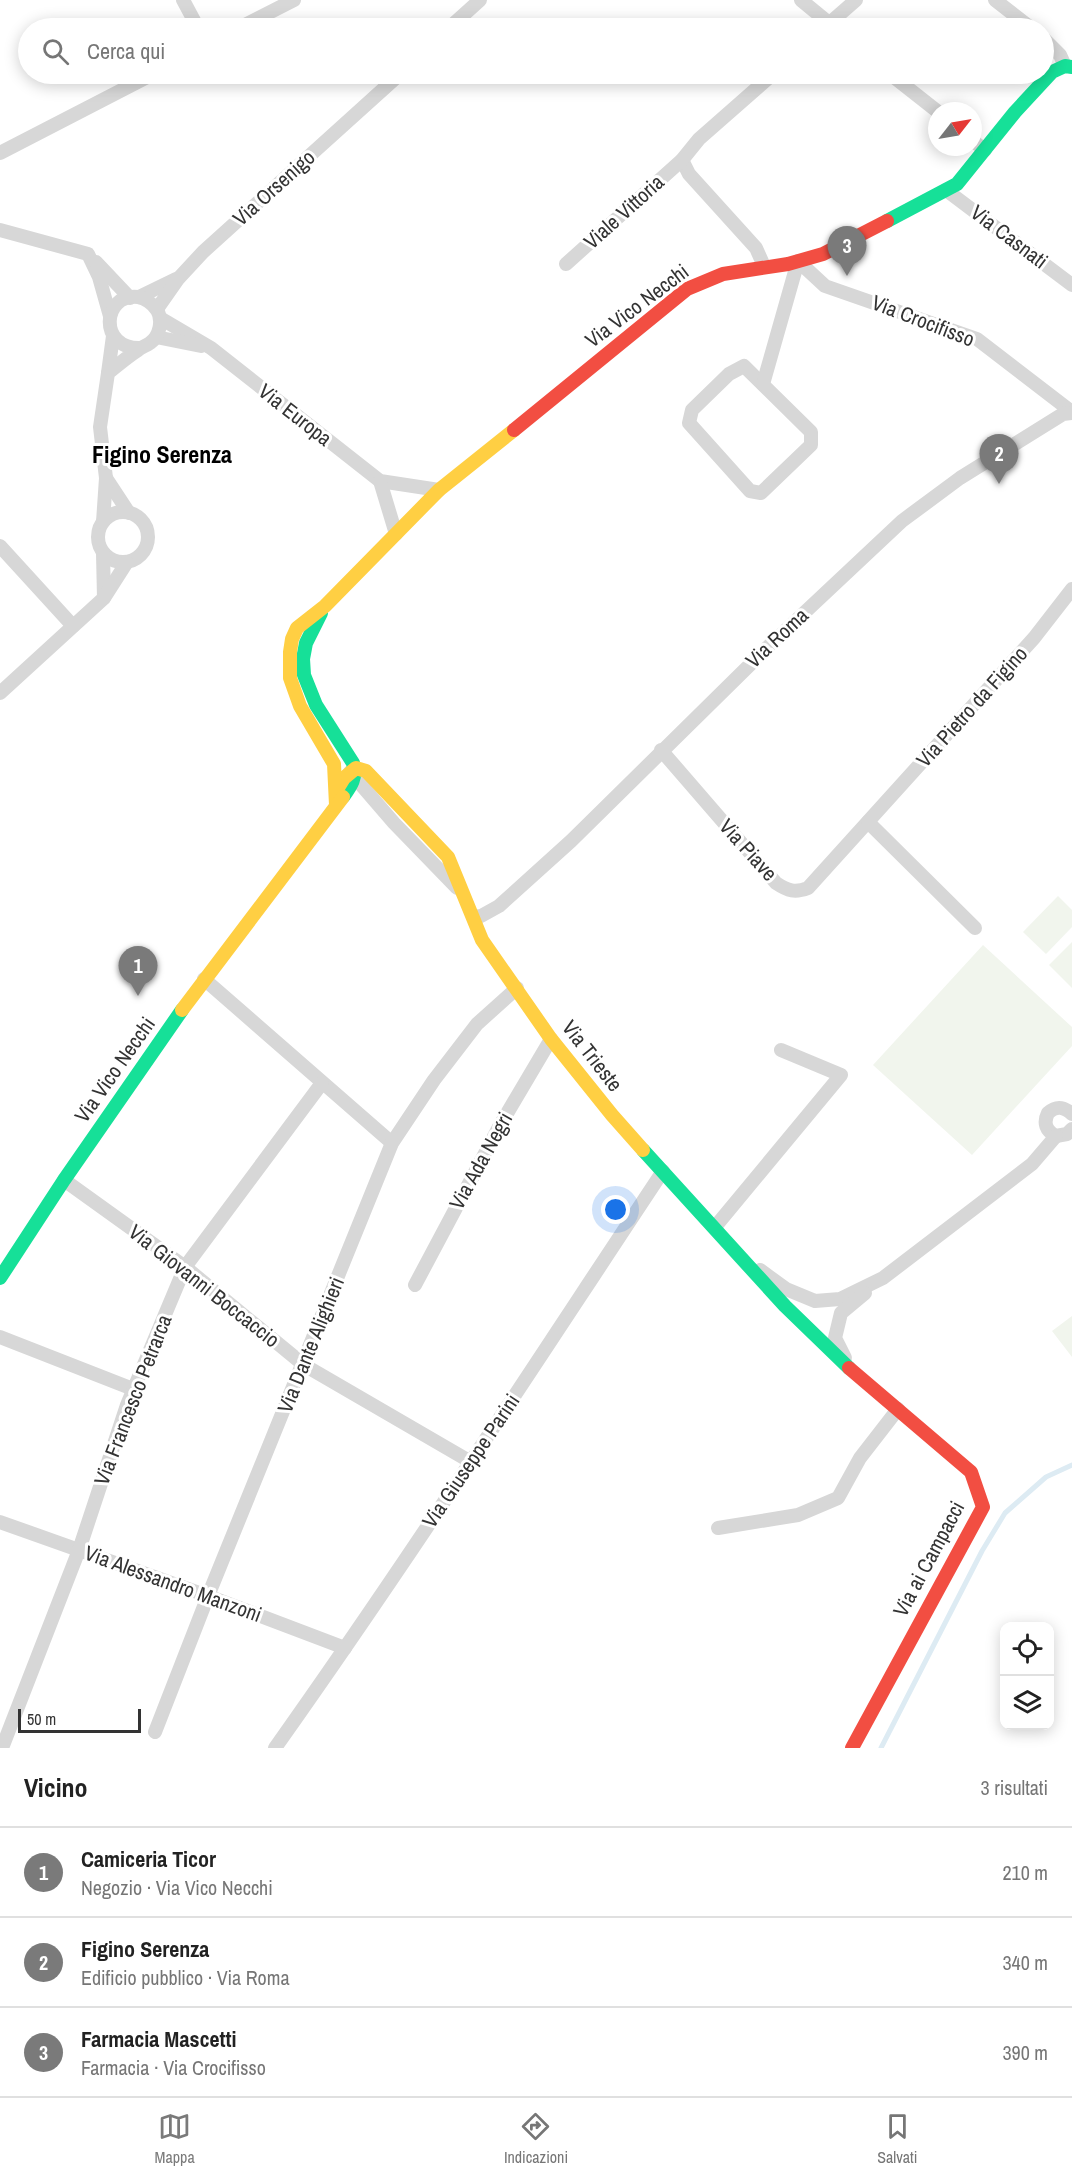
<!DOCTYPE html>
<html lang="it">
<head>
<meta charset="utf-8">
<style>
	body { margin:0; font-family:"Archivo Narrow",sans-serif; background:#f2f2f2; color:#222 }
	.controls { position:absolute; right:18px; bottom:18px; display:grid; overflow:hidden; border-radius:12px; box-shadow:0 3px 15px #0003 }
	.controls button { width:54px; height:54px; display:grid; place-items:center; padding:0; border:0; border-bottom:2px solid #e0e0e0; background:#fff; color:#222; font:30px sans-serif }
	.compass { position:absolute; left:928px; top:102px; width:54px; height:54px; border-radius:50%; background:#fff; box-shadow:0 3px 15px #0003; rotate:59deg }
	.scale { position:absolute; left:18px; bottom:15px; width:123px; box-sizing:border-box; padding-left:6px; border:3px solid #333; border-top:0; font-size:16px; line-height:21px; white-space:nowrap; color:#333; -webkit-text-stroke:4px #fff; paint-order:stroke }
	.you { position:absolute; left:616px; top:1210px; width:21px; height:21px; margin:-15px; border:4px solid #fff; border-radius:50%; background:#1a73e8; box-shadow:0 0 0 9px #1a73e833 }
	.badge { display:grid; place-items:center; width:39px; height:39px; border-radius:50%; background:#7a7a7a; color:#fff; font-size:20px; font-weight:700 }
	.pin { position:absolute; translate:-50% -50px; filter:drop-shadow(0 2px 3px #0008) }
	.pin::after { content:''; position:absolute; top:32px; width:21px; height:18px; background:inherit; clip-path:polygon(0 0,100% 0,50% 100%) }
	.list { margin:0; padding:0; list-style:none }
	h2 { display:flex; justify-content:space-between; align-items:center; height:78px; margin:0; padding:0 24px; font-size:26px }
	h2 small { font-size:20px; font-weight:400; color:#767676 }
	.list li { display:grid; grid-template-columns:39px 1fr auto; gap:18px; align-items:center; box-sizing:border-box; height:90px; padding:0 24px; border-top:2px solid #e0e0e0 }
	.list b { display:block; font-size:22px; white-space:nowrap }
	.list p { margin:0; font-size:20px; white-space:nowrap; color:#767676 }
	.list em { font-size:20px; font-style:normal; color:#767676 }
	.icon { flex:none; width:33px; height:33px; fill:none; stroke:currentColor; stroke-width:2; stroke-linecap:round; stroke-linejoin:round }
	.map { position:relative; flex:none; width:1072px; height:1748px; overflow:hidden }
	.search { position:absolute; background:#fff; box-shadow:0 3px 15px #0003; left:18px; right:18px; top:18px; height:66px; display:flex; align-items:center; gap:15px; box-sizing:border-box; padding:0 21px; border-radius:33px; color:#767676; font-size:22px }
	.sheet { height:348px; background:#fff }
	nav { display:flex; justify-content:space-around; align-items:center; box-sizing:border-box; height:84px; border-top:2px solid #e0e0e0; background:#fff; font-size:16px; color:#767676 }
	nav a { display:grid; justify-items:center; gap:3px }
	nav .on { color:#7a7a7a }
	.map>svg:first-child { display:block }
	.green { fill:#f1f5ed }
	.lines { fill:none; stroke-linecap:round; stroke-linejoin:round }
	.stream { stroke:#ddebf3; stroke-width:5 }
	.street { stroke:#d7d7d7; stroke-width:14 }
	.fast { stroke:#16e098; stroke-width:14 }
	.slow { stroke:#ffcf43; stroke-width:14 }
	.jam { stroke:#f24e42; stroke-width:14 }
	.labels { text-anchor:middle; stroke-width:6; stroke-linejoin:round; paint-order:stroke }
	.street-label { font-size:21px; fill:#333; stroke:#fff }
	.quarter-label { font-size:24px; font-weight:bold; fill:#000; stroke:#fff }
</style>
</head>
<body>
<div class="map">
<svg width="1072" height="1748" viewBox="0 0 1072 1748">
	<rect width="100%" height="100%" fill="#fff"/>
	<g class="green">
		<path d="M1058,896L1072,910V927L1046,954L1023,932Z"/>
		<path d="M1072,942V988L1049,965Z"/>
		<path d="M983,945L1072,1027V1046L972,1155L873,1065Z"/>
		<path d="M1072,1316V1357L1052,1331Z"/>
	</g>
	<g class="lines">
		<path class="stream" d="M881,1748L982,1551L1005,1513L1046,1477L1072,1465"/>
		<g class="street">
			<path d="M183,0L198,28"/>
			<path d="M801,0L835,28"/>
			<path d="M995,0L1031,28"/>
			<path d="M239,28L294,0"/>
			<path d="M449,28L480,0"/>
			<path d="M824,28L856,0"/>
			<path d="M1044,39L1060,55L1065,66"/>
			<path d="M890,74L937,111"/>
			<path d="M973,141L985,150"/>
			<path d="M0,153L153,74"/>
			<path d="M682,160L689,174L756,248L764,266"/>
			<path d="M946,190L1072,285"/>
			<path d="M0,230L88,254L99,277L110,316"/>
			<path d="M96,262L130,298"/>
			<path d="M566,264L682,160L699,139L773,74"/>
			<path d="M139,297L176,279"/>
			<path d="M157,309L178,279L203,252L400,74"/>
			<path d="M160,318L211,348L380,481L439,490"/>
			<path d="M156,337L201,346"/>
			<path d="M744,366L811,432V445L761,493L750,491L689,423L692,410L729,374Z"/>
			<path d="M108,373L113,336"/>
			<path d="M763,384L798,261L825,286L977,339L1072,412"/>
			<path d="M106,478L129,513"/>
			<path d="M380,481L396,534"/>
			<circle cx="123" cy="537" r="25"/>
			<path d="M103,522L106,478L100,427L108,373C118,365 127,357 138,350C141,347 146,346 150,343C160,336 163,320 157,310C153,304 145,298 138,297C102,293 98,349 140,348"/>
			<path d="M0,546L73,626"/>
			<path d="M103,553L104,598"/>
			<path d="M0,693L104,598L127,562"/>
			<path d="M661,750L776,883C788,891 795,893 808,888L1034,638L1072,589"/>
			<path d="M350,772L394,823L457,888"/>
			<path d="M868,822L975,928"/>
			<path d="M473,917L481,916L499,906L571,841L771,644L902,521L960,478L1063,414L1072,413"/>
			<path d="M204,979L392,1143"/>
			<path d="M1072,1114C1064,1107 1057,1105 1048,1113C1043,1123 1046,1131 1056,1136L1067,1134L1072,1129"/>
			<path d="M64,1180L185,1267L304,1365L471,1462"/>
			<path d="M715,1227L841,1075L781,1050"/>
			<path d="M760,1270L786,1289L815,1301L840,1299L883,1278L1032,1164L1056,1136"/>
			<path d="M415,1285L499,1127L551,1039"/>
			<path d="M0,1337L133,1389"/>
			<path d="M845,1358L835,1338L841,1313L865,1293"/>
			<path d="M0,1522L208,1596L345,1648"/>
			<path d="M718,1528L798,1515L838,1498L860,1458L898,1409"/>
			<path d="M155,1732L208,1596L392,1143L434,1080L477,1024L517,988"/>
			<path d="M2,1748L79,1550L127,1405L185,1267L322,1083"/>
			<path d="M275,1748C409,1559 535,1364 663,1171"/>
		</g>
		<g class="fast">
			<path d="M887,221L957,184L1015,112L1052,72L1065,66L1072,67"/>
			<path d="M321,613L306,643L303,659L304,675L316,705L353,763C357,778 351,786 343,797"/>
			<path d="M643,1150L785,1306L849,1368"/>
			<path d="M0,1278L64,1180L182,1010"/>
		</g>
		<g class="slow">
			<path d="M336,791L344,778L356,768L366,771L448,857L482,940L551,1039L612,1115L643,1150"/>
			<path d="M336,805L334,764L300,706L290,678V652L292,639L297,628L325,606L439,490L514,430"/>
			<path d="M182,1010L343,797"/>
		</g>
		<g class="jam">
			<path d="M514,430L687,289L723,274L788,264L823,254L887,221"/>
			<path d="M849,1368L971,1472L983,1507L852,1748"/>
		</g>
	</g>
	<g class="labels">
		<g class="street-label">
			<text transform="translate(274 188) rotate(-42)" y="7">Via Orsenigo</text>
			<text transform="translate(624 212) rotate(-42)" y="7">Viale Vittoria</text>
			<text transform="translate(1009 237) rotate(37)" y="7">Via Casnati</text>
			<text transform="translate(637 306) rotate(-37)" y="7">Via Vico Necchi</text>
			<text transform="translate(923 321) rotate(21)" y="7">Via Crocifisso</text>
			<text transform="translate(295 415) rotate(38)" y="7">Via Europa</text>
			<text transform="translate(777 638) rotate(-43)" y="7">Via Roma</text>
			<text transform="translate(972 707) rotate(-48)" y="7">Via Pietro da Figino</text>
			<text transform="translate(748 850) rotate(48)" y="7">Via Piave</text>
			<text transform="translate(592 1056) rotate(52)" y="7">Via Trieste</text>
			<text transform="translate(115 1070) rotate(-55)" y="7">Via Vico Necchi</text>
			<text transform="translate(481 1161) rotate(-61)" y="7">Via Ada Negri</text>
			<text transform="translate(204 1286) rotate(38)" y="7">Via Giovanni Boccaccio</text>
			<text transform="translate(311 1345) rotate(-68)" y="7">Via Dante Alighieri</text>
			<text transform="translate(133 1400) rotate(-69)" y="7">Via Francesco Petrarca</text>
			<text transform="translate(471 1461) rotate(-56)" y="7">Via Giuseppe Parini</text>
			<text transform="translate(929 1559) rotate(-62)" y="7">Via ai Campacci</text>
			<text transform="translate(173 1584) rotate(20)" y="7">Via Alessandro Manzoni</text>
		</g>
		<g class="quarter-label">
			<text x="162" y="463">Figino Serenza</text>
		</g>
	</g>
</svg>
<div class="controls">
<button><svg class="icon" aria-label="locate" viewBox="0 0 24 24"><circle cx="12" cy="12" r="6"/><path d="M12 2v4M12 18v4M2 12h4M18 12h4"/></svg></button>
<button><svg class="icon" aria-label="layers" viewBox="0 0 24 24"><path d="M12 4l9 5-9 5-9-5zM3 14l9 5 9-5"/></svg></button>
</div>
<svg class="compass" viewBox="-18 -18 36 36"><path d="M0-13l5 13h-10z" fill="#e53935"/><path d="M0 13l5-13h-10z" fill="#767676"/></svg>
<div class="scale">50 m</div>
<div class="you"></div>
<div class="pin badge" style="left:138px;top:996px">1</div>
<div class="pin badge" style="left:999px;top:484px">2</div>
<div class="pin badge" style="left:847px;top:276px">3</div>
<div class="search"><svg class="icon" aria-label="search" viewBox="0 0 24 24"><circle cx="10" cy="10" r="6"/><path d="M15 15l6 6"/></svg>Cerca qui</div>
</div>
<section class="sheet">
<h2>Vicino<small>3 risultati</small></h2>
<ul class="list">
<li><span class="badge">1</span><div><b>Camiceria Ticor</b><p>Negozio · Via Vico Necchi</p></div><em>210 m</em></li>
<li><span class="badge">2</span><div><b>Figino Serenza</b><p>Edificio pubblico · Via Roma</p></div><em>340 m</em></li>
<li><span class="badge">3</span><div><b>Farmacia Mascetti</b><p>Farmacia · Via Crocifisso</p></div><em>390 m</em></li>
</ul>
</section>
<nav>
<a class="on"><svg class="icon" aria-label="map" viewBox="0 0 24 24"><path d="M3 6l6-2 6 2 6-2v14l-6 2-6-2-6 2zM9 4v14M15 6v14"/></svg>Mappa</a>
<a><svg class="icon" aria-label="directions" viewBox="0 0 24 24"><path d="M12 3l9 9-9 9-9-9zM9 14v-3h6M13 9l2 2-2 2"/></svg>Indicazioni</a>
<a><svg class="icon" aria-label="saved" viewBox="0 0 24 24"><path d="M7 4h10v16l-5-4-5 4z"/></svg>Salvati</a>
</nav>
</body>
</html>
